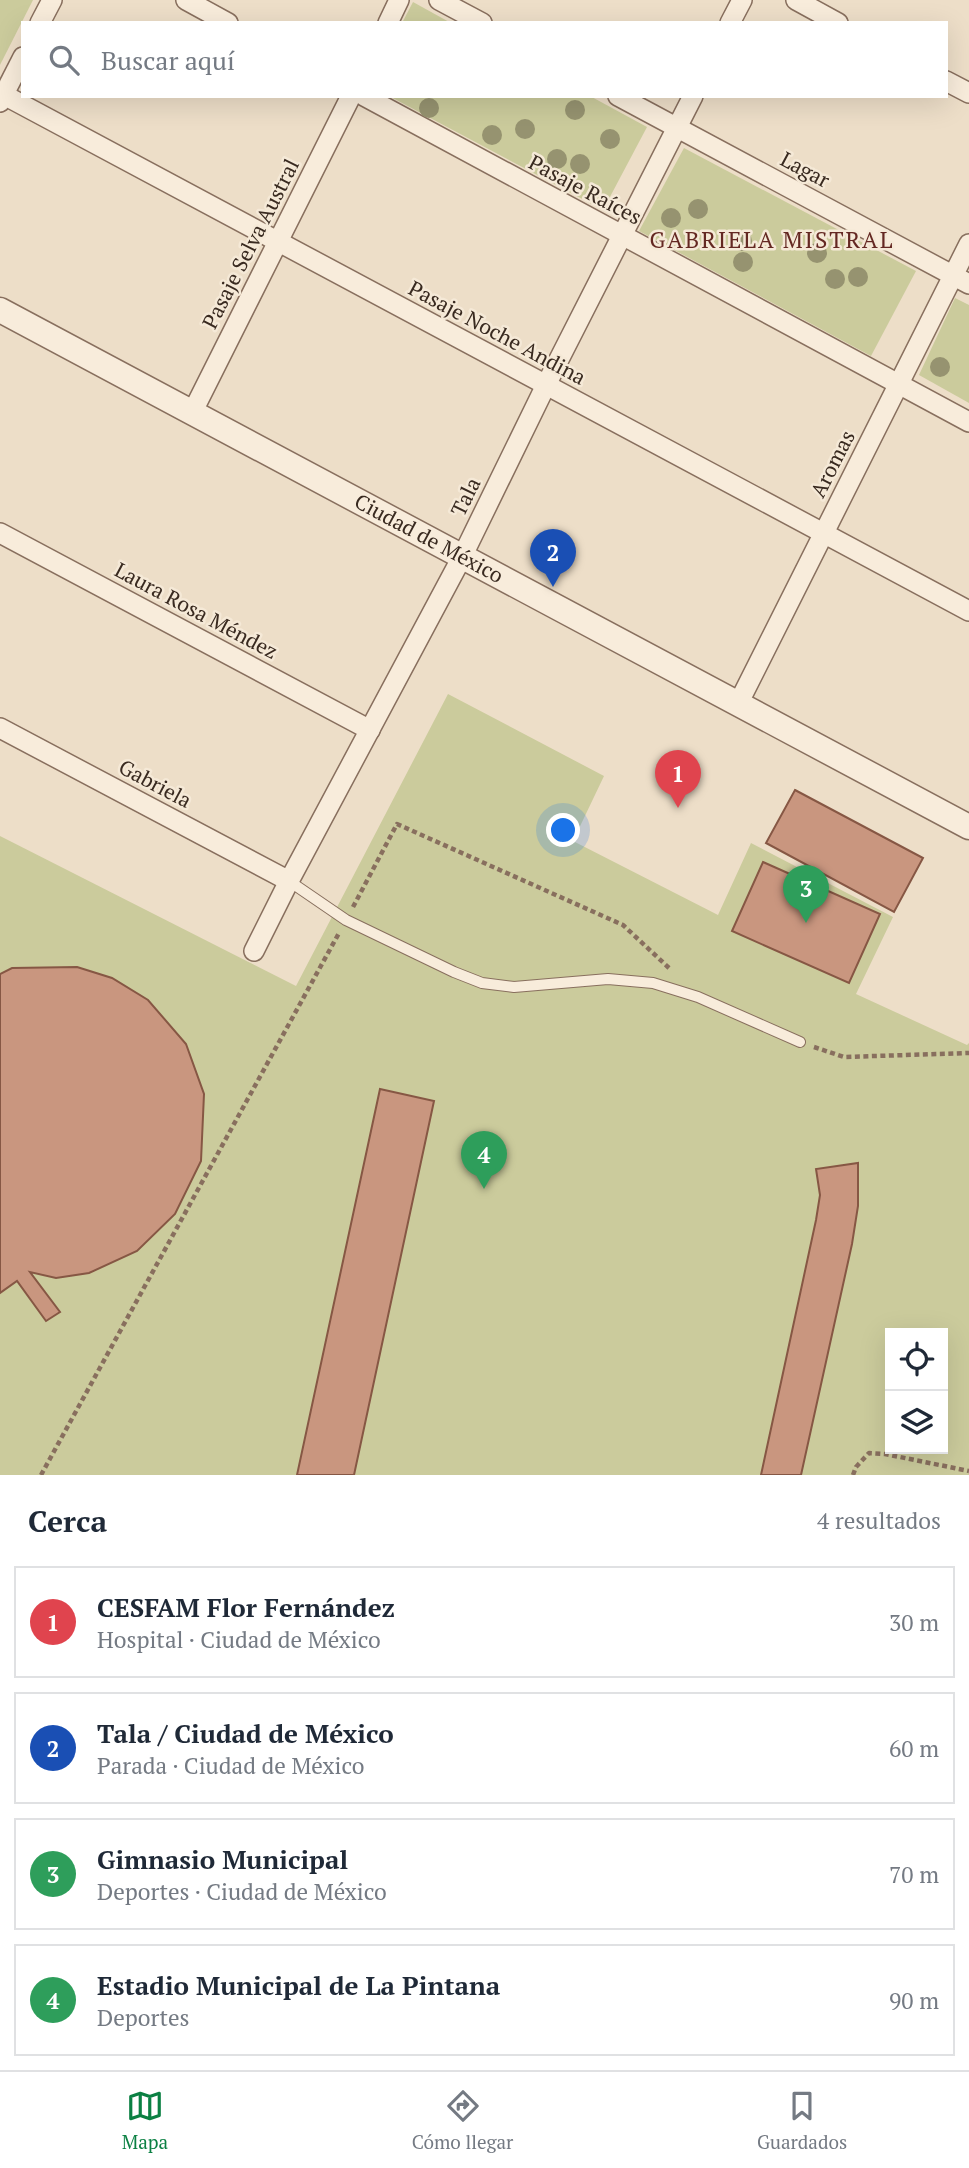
<!DOCTYPE html>
<html lang="es">
<head>
<meta charset="utf-8">
<style>
	body { margin:0; font-family:"PT Serif",serif; background:#f6f6f7; color:#1f2937 }
	.controls { position:absolute; right:21px; bottom:21px; display:grid; overflow:hidden; border-radius:0px; box-shadow:0 7px 28px #0002 }
	.controls button { width:63px; height:63px; display:grid; place-items:center; padding:0; border:0; border-bottom:2px solid #e0e1e3; background:#fff; color:#1f2937; font:35px sans-serif }
	.you { position:absolute; left:564px; top:831px; width:24px; height:24px; margin:-18px; border:5px solid #fff; border-radius:50%; background:#1a73e8; box-shadow:0 0 0 10px #1a73e833 }
	.badge { display:grid; place-items:center; width:46px; height:46px; border-radius:50%; background:#0b8043; color:#fff; font-size:23px; font-weight:700 }
	.pin { position:absolute; translate:-50% -58px; filter:drop-shadow(0 2px 4px #0008) }
	.pin::after { content:''; position:absolute; top:37px; width:24px; height:21px; background:inherit; clip-path:polygon(0 0,100% 0,50% 100%) }
	.list { margin:0; padding:0; list-style:none }
	h2 { display:flex; justify-content:space-between; align-items:center; height:91px; margin:0; padding:0 28px; font-size:30px }
	h2 small { font-size:23px; font-weight:400; color:#747a83 }
	.list li { display:grid; grid-template-columns:46px 1fr auto; gap:21px; align-items:center; box-sizing:border-box; height:112px; margin:0 14px 14px; padding:0 14px; border:2px solid #e0e1e3; border-radius:0px }
	.list b { display:block; font-size:26px; white-space:nowrap }
	.list p { margin:0; font-size:23px; white-space:nowrap; color:#747a83 }
	.list em { font-size:23px; font-style:normal; color:#747a83 }
	.icon { flex:none; width:38px; height:38px; fill:none; stroke:currentColor; stroke-width:2; stroke-linecap:round; stroke-linejoin:round }
	.map { position:relative; flex:none; width:969px; height:1475px; overflow:hidden }
	.search { position:absolute; background:#fff; box-shadow:0 7px 28px #0002; left:21px; right:21px; top:21px; height:77px; display:flex; align-items:center; gap:18px; box-sizing:border-box; padding:0 24px; border-radius:0px; color:#747a83; font-size:26px }
	.sheet { height:595px; background:#fff }
	nav { display:flex; justify-content:space-around; align-items:center; box-sizing:border-box; height:98px; border-top:2px solid #e0e1e3; background:#fff; font-size:19px; color:#747a83 }
	nav a { display:grid; justify-items:center; gap:4px }
	nav .on { color:#0b8043 }
	.map>svg:first-child { display:block }
	.green { fill:#cbcb9c; fill-rule:evenodd }
	.building { fill:#c9967f; stroke:#865744; stroke-width:2 }
	.lines { fill:none; stroke-linecap:round; stroke-linejoin:round }
	.service-casing { stroke:#886f5e; stroke-width:12 }
	.minor-casing { stroke:#886f5e; stroke-width:22 }
	.tertiary-casing { stroke:#886f5e; stroke-width:27 }
	.path { stroke:#886f5e; stroke-width:4.5; stroke-dasharray:5 3.5; stroke-linecap:butt }
	.service { stroke:#f8ecdb; stroke-width:10 }
	.minor { stroke:#f8ecdb; stroke-width:19 }
	.tertiary { stroke:#f8ecdb; stroke-width:24 }
	.tree { fill:#969370 }
	.labels { text-anchor:middle; stroke-width:5; stroke-linejoin:round; paint-order:stroke }
	.street-label { font-size:21px; fill:#392a20; stroke:#f5e9d7 }
	.neighbourhood-label { font-size:23px; letter-spacing:2px; fill:#642822; stroke:#f5e9d7 }
</style>
</head>
<body>
<div class="map">
<svg width="969" height="1475" viewBox="0 0 969 1475">
	<rect width="100%" height="100%" fill="#eddec8"/>
	<g class="green">
		<path d="M0,0H33L0,65Z"/>
		<path d="M413,2L451,23H402Z"/>
		<path d="M389,96H590L647,127L603,210Z"/>
		<path d="M684,148L916,271L871,356L639,231Z"/>
		<path d="M955,298L969,305V403L919,375Z"/>
		<path d="M448,694L604,776L573,841L718,915L751,843L893,917L856,994L967,1045L969,1043V1475H0V836L296,986ZM890,1333H943V1449H890Z"/>
	</g>
	<g class="building">
		<path d="M795,790L923,858L894,912L766,843Z"/>
		<path d="M763,862L880,914L849,983L732,931Z"/>
		<path d="M77,967L112,978L148,1000L186,1044L204,1094L201,1161L175,1214L137,1251L89,1273L56,1278L30,1272L60,1312L46,1321L17,1281L0,1293V974L12,968Z"/>
		<path d="M380,1089L434,1101L354,1475H297Z"/>
		<path d="M858,1163V1206L852,1244L801,1475H761L816,1220L820,1195L816,1169Z"/>
	</g>
	<g class="lines">
		<g class="service-casing">
			<path id="service" d="M289,881L346,920L454,972L482,983L514,987L608,979L653,983L698,997L800,1042"/>
		</g>
		<g class="minor-casing">
			<g id="minor">
				<path d="M186,0L228,23"/>
				<path d="M439,0L482,23"/>
				<path d="M796,0L838,23"/>
				<path d="M40,23L52,0"/>
				<path d="M388,23L399,0"/>
				<path d="M730,23L742,0"/>
				<path d="M946,81L969,93"/>
				<path d="M4,95L969,611"/>
				<path d="M364,96L969,422"/>
				<path d="M618,96L969,284"/>
				<path d="M0,102L23,57"/>
				<path d="M192,413L351,96"/>
				<path d="M0,533L370,730"/>
				<path d="M738,704L969,244"/>
				<path d="M0,728L289,881"/>
				<path d="M254,951L289,881L462,557L546,385L693,96"/>
			</g>
		</g>
		<g class="tertiary-casing">
			<g id="tertiary">
				<path id="s1" d="M0,310L969,827"/>
			</g>
		</g>
		<g class="path">
			<path d="M353,907L397,824L623,925L669,968"/>
			<path d="M814,1047L844,1057L969,1053"/>
			<path d="M41,1475L339,933"/>
			<path d="M853,1475L856,1467L869,1453L885,1454L969,1471"/>
		</g>
		<use href="#service" class="service"/>
		<use href="#minor" class="minor"/>
		<use href="#tertiary" class="tertiary"/>
	</g>
	<g class="tree">
		<circle cx="429" cy="108" r="10"/>
		<circle cx="575" cy="110" r="10"/>
		<circle cx="525" cy="129" r="10"/>
		<circle cx="492" cy="135" r="10"/>
		<circle cx="610" cy="139" r="10"/>
		<circle cx="557" cy="159" r="10"/>
		<circle cx="580" cy="164" r="10"/>
		<circle cx="698" cy="209" r="10"/>
		<circle cx="671" cy="218" r="10"/>
		<circle cx="742" cy="241" r="10"/>
		<circle cx="817" cy="253" r="10"/>
		<circle cx="743" cy="262" r="10"/>
		<circle cx="858" cy="277" r="10"/>
		<circle cx="835" cy="279" r="10"/>
		<circle cx="940" cy="367" r="10"/>
	</g>
	<g class="labels">
		<g class="street-label">
			<text transform="translate(805 170) rotate(28)" y="7">Lagar</text>
			<text transform="translate(585 190) rotate(28)" y="7">Pasaje Raíces</text>
			<text transform="translate(251 244) rotate(-63)" y="7">Pasaje Selva Austral</text>
			<text transform="translate(497 333) rotate(28)" y="7">Pasaje Noche Andina</text>
			<text transform="translate(833 464) rotate(-63)" y="7">Aromas</text>
			<text transform="translate(466 497) rotate(-64)" y="7">Tala</text>
			<text dy="7" stroke="none"><textPath href="#s1" startOffset="486">Ciudad de México</textPath></text>
			<text transform="translate(196 611) rotate(28)" y="7">Laura Rosa Méndez</text>
			<text transform="translate(155 784) rotate(28)" y="7">Gabriela</text>
		</g>
		<g class="neighbourhood-label">
			<text x="772" y="248">GABRIELA MISTRAL</text>
		</g>
	</g>
</svg>
<div class="controls">
<button><svg class="icon" aria-label="locate" viewBox="0 0 24 24"><circle cx="12" cy="12" r="6"/><path d="M12 2v4M12 18v4M2 12h4M18 12h4"/></svg></button>
<button><svg class="icon" aria-label="layers" viewBox="0 0 24 24"><path d="M12 4l9 5-9 5-9-5zM3 14l9 5 9-5"/></svg></button>
</div>
<div class="you"></div>
<div class="pin badge" style="left:678px;top:808px;background:#e0444e">1</div>
<div class="pin badge" style="left:553px;top:587px;background:#1a4fb4">2</div>
<div class="pin badge" style="left:806px;top:923px;background:#2e9e5b">3</div>
<div class="pin badge" style="left:484px;top:1189px;background:#2e9e5b">4</div>
<div class="search"><svg class="icon" aria-label="search" viewBox="0 0 24 24"><circle cx="10" cy="10" r="6"/><path d="M15 15l6 6"/></svg>Buscar aquí</div>
</div>
<section class="sheet">
<h2>Cerca<small>4 resultados</small></h2>
<ul class="list">
<li><span class="badge" style="background:#e0444e">1</span><div><b>CESFAM Flor Fernández</b><p>Hospital · Ciudad de México</p></div><em>30 m</em></li>
<li><span class="badge" style="background:#1a4fb4">2</span><div><b>Tala / Ciudad de México</b><p>Parada · Ciudad de México</p></div><em>60 m</em></li>
<li><span class="badge" style="background:#2e9e5b">3</span><div><b>Gimnasio Municipal</b><p>Deportes · Ciudad de México</p></div><em>70 m</em></li>
<li><span class="badge" style="background:#2e9e5b">4</span><div><b>Estadio Municipal de La Pintana</b><p>Deportes</p></div><em>90 m</em></li>
</ul>
</section>
<nav>
<a class="on"><svg class="icon" aria-label="map" viewBox="0 0 24 24"><path d="M3 6l6-2 6 2 6-2v14l-6 2-6-2-6 2zM9 4v14M15 6v14"/></svg>Mapa</a>
<a><svg class="icon" aria-label="directions" viewBox="0 0 24 24"><path d="M12 3l9 9-9 9-9-9zM9 14v-3h6M13 9l2 2-2 2"/></svg>Cómo llegar</a>
<a><svg class="icon" aria-label="saved" viewBox="0 0 24 24"><path d="M7 4h10v16l-5-4-5 4z"/></svg>Guardados</a>
</nav>
</body>
</html>
